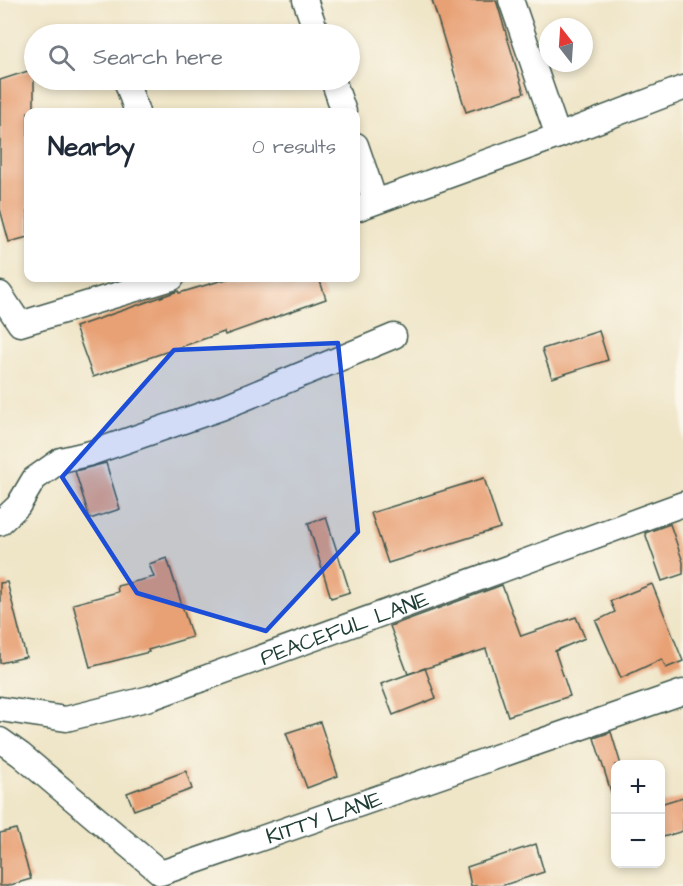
<!DOCTYPE html>
<html lang="en">
<head>
<meta charset="utf-8">
<style>
	body { margin:0; font-family:"Architects Daughter",sans-serif; background:#f6f6f7; color:#1f2937 }
	.controls { position:absolute; right:18px; bottom:18px; display:grid; overflow:hidden; border-radius:12px; box-shadow:0 3px 9px #0003 }
	.controls button { width:54px; height:54px; display:grid; place-items:center; padding:0; border:0; border-bottom:2px solid #e0e1e3; background:#fff; color:#1f2937; font:30px sans-serif }
	.compass { position:absolute; left:539px; top:18px; width:54px; height:54px; border-radius:50%; background:#fff; box-shadow:0 3px 9px #0003; rotate:343deg }
	.list { margin:0; padding:0; list-style:none }
	h2 { display:flex; justify-content:space-between; align-items:center; height:78px; margin:0; padding:0 24px; font-size:26px }
	h2 small { font-size:20px; font-weight:400; color:#747a83 }
	.icon { flex:none; width:33px; height:33px; fill:none; stroke:currentColor; stroke-width:2; stroke-linecap:round; stroke-linejoin:round }
	.map { position:relative; flex:none; width:683px; height:886px; overflow:hidden }
	.search { position:absolute; background:#fff; box-shadow:0 3px 9px #0003; left:24px; top:24px; width:336px; height:66px; display:flex; align-items:center; gap:15px; box-sizing:border-box; padding:0 21px; border-radius:33px; color:#747a83; font-size:22px }
	.panel { position:absolute; background:#fff; box-shadow:0 3px 9px #0003; left:24px; top:108px; width:336px; height:174px; border-radius:12px }
	.map>svg:first-child { display:block }
	.building { fill:#e8a074 }
	.lines { fill:none; stroke-linecap:round; stroke-linejoin:round }
	.street-casing { stroke:#3e564a; stroke-width:27 }
	.street { stroke:#fff; stroke-width:24 }
	.marked { fill:#1d4ed8; fill-opacity:0.2; stroke:#1d4ed8; stroke-width:4.5; stroke-linejoin:round }
	.labels { text-anchor:middle; stroke-width:6; stroke-linejoin:round; paint-order:stroke }
	.street-label { font-size:22px; fill:#1f3d34; stroke:#fbf7ec }
</style>
</head>
<body>
<div class="map">
<svg width="683" height="886" viewBox="0 0 683 886">
	<rect width="100%" height="100%" fill="#fbf7ec"/>
	<filter id="ink" filterUnits="userSpaceOnUse"><feTurbulence type="fractalNoise" baseFrequency=".0167" numOctaves="2"/><feDisplacementMap in="SourceGraphic" scale="12" xChannelSelector="R" yChannelSelector="G"/><feConvolveMatrix kernelMatrix="1 2 1 2 8 2 1 2 1" color-interpolation-filters="sRGB"/></filter>
	<filter id="wash" filterUnits="userSpaceOnUse"><feTurbulence type="fractalNoise" baseFrequency=".008" numOctaves="4" result="noise"/><feDisplacementMap in="SourceGraphic" scale="24" xChannelSelector="R" yChannelSelector="G"/><feGaussianBlur stdDeviation="1.35" result="paint"/><feColorMatrix in="noise" values="0 0 0 0 0 0 0 0 0 0 0 0 0 0 0 0 0 1.4 0 .05"/><feComposite in="paint" operator="in"/></filter>
	<g filter="url(#wash)">
		<rect width="100%" height="100%" fill="#efe5c7"/>
		<g id="blocks">
			<g class="building">
				<path d="M432,0H496L524,93L466,112Z"/>
				<path d="M34,69V112H28V237L9,242L0,209V80Z"/>
				<path d="M230,278H319L326,299L225,335L224,332L93,377L75,327L178,291L179,293Z"/>
				<path d="M599,331L608,360L552,378L542,349Z"/>
				<path d="M106,463L120,509L90,519L75,471Z"/>
				<path d="M484,478L500,528L388,563L371,513Z"/>
				<path d="M326,517L350,592L331,598L308,523Z"/>
				<path d="M670,524L683,562V574L662,581L645,533Z"/>
				<path d="M167,558L192,637L148,650L149,652L90,667L73,604L118,592L117,586L154,577L149,564Z"/>
				<path d="M7,582L26,657L0,663V583Z"/>
				<path d="M652,584L683,661L666,668L662,659L621,678L596,621L615,612L610,601Z"/>
				<path d="M502,585L521,636L576,617L585,638L555,651L570,696L508,716L486,649L408,674L390,626Z"/>
				<path d="M425,668L436,698L393,715L381,684Z"/>
				<path d="M320,722L338,776L307,788L286,733Z"/>
				<path d="M611,732L621,765H615V794L612,795L594,738Z"/>
				<path d="M186,771L192,789L134,810L127,793Z"/>
				<path d="M683,797V831L660,838V804Z"/>
				<path d="M16,829L31,879L7,886H0V833Z"/>
				<path d="M536,844L544,872L501,886H471L467,867Z"/>
			</g>
		</g>
	</g>
	<g filter="url(#ink)">
		<use href="#blocks" fill-opacity="0" stroke="#3e564a" stroke-width="1.5"/>
		<g class="lines">
			<g class="street-casing">
				<g id="street">
					<path d="M305,0L317,34"/>
					<path d="M511,0L558,136"/>
					<path d="M126,80L137,112"/>
					<path d="M333,80L344,112"/>
					<path d="M356,145L375,201"/>
					<path d="M356,209L558,136L683,88"/>
					<path d="M0,294L20,324L172,278"/>
					<path d="M0,523L18,506L34,479L61,460L91,453L221,408L394,336"/>
					<path id="s1" d="M0,709L66,719L150,698L683,504"/>
					<path id="s2" d="M0,740L21,755L161,873L683,692"/>
				</g>
			</g>
			<use href="#street" class="street"/>
		</g>
	</g>
	<path class="marked" d="M338,343L358,532L266,631L137,593L62,477L174,350Z"/>
	<g class="labels">
		<g class="street-label">
			<text dy="8" stroke="none"><textPath href="#s1" startOffset="360">PEACEFUL LANE</textPath></text>
			<text dy="8" stroke="none"><textPath href="#s2" startOffset="381">KITTY LANE</textPath></text>
		</g>
	</g>
</svg>
<div class="controls">
<button>+</button>
<button>−</button>
</div>
<svg class="compass" viewBox="-18 -18 36 36"><path d="M0-13l5 13h-10z" fill="#e53935"/><path d="M0 13l5-13h-10z" fill="#747a83"/></svg>
<div class="search"><svg class="icon" aria-label="search" viewBox="0 0 24 24"><circle cx="10" cy="10" r="6"/><path d="M15 15l6 6"/></svg>Search here</div>
<section class="panel">
<h2>Nearby<small>0 results</small></h2>
<ul class="list">
</ul>
</section>
</div>
</body>
</html>
